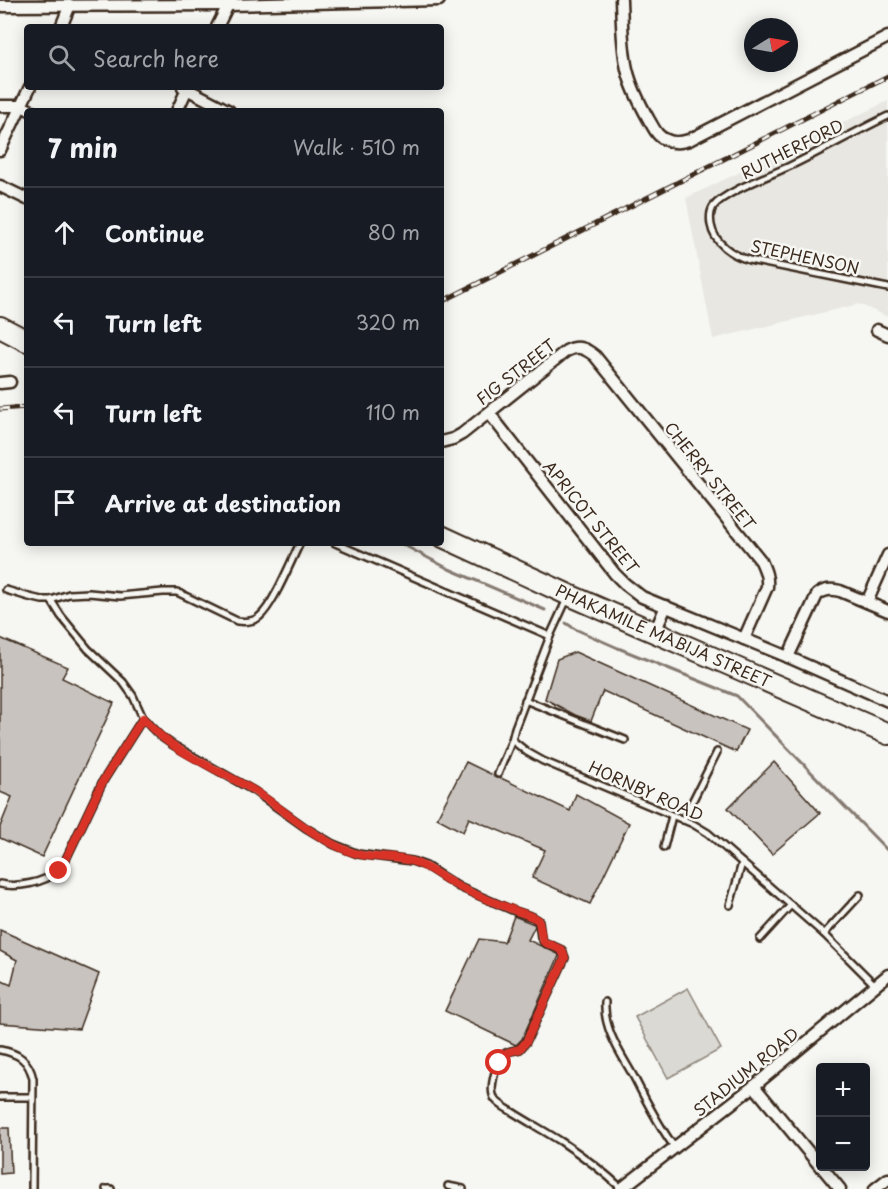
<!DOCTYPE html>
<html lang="en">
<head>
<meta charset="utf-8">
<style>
	body { margin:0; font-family:"Playpen Sans",sans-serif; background:#242831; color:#f1f3f6 }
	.controls { position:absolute; right:18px; bottom:18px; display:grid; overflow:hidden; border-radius:6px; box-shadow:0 3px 15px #0003 }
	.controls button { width:54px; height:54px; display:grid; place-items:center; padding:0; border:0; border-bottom:2px solid #363941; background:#171b24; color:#f1f3f6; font:30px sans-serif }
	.compass { position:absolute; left:744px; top:18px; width:54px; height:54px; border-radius:50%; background:#171b24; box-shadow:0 3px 15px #0003; rotate:79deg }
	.stop { position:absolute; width:18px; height:18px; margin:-14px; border:4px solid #d93025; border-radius:50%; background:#fff }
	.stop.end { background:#d93025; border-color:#fff; box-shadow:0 2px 6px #0008 }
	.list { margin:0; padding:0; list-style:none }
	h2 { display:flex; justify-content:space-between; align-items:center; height:78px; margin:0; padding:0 24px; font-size:26px }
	h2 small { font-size:20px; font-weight:400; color:#9ea1a6 }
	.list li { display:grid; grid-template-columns:39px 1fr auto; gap:18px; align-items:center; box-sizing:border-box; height:90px; padding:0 24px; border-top:2px solid #363941 }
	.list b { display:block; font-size:22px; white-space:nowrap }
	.list em { font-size:20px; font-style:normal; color:#9ea1a6 }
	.icon { flex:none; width:33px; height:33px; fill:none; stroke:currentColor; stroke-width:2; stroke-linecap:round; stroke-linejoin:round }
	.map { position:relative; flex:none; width:888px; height:1189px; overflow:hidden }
	.search { position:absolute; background:#171b24; box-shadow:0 3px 15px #0003; left:24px; top:24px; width:420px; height:66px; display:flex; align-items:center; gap:15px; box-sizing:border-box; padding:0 21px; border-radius:6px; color:#9ea1a6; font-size:22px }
	.panel { position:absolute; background:#171b24; box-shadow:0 3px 15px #0003; left:24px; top:108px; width:420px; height:438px; border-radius:6px }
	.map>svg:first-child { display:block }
	.built { fill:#e8e7e2 }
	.green { fill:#dad9d3; stroke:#8a8278; stroke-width:1.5 }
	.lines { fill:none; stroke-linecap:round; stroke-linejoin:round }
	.stream { stroke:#857a71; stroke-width:3 }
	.building { fill:#c8c3be; stroke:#3b2a1e; stroke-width:1.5 }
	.lane-casing { stroke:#3b2a1e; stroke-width:10 }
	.street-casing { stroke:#3b2a1e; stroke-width:15 }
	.highway-casing { stroke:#3b2a1e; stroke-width:24 }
	.lane { stroke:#f6f6f2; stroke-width:5 }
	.street { stroke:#f6f6f2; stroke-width:10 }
	.highway { stroke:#f6f6f2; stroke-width:20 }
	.rail-casing { stroke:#3b2a1e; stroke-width:5 }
	.rail { stroke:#f6f6f2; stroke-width:3; stroke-dasharray:9; stroke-linecap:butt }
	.route { stroke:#d93025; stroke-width:8 }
	.labels { text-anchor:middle; stroke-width:5; stroke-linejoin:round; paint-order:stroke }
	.street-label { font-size:16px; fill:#3b2a1e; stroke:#f6f6f2 }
</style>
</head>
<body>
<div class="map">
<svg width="888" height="1189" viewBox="0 0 888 1189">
	<rect width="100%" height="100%" fill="#f6f6f2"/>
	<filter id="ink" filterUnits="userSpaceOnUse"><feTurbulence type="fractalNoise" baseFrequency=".0167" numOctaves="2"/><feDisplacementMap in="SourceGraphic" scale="12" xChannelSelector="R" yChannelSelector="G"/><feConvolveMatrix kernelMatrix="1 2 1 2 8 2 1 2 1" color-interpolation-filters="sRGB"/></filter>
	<g filter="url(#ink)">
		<path class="built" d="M888,101V317L859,304L713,339L686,198Z"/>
		<path class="green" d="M688,988L721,1049L668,1078L635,1017Z"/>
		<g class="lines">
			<g class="stream">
				<path d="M400,543L449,569L545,610"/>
				<path d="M566,623L575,629L618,648L737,696L888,851"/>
			</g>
		</g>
		<g class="building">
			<path d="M0,638L68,667L62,678L114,703L42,857L0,838V827L12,797L0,792Z"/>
			<path d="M575,652L747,730L736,752L603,691L591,721L575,715L545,699L557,659Z"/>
			<path d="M466,762L493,775L496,778H501L570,811L576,794L629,823L590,904L532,878L545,850L469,818L463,832L437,818Z"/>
			<path d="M774,762L820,813L772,854L728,808Z"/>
			<path d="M514,916L534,924L535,926L528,940L558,954L559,956L522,1039L516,1045L445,1011L479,939L504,942Z"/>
			<path d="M0,930L99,974L79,1029L0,1023V980L11,985L17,960L0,951Z"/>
			<path d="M0,1128H9L11,1173L0,1174Z"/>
		</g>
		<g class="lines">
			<g class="lane-casing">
				<g id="lane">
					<path d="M888,116C855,132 823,150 790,166C771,175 724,192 713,207C710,212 710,219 711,225C714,243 732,255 749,260L888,288"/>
					<path d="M335,543L550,636"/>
					<path d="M6,590L29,597L42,600H51L69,594L89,593L120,596L163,592H177L237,621C245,622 253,622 259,617C273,606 291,561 300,543"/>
					<path d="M567,599L550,636L515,728L512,740L527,752L543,761L693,824L708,833L824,934L875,985"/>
					<path d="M51,600L61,616L88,649L123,682L133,696L143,718L150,726L160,736L173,745L254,791L306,828L333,844L358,854L412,861L426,866L459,887L512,910L533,917L539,921L541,938L544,942L562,950L565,958L526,1042L520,1049C514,1051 508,1050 503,1055C496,1064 488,1090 495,1099C499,1105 508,1109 514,1113C530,1123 546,1132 562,1142C583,1156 603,1171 621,1188"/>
					<path d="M525,700L625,740"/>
					<path d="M498,774L512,740"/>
					<path d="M683,820L717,752"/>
					<path d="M664,847L672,816"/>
					<path d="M0,884C17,888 44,883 58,871C61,868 64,863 66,859L103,781L143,718"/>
					<path d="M730,905L742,863"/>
					<path d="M824,934L860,895"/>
					<path d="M760,939L791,905"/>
					<path d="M605,1002C603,1030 622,1055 635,1079C647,1103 659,1126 675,1148"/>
					<path d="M0,1050C18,1053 29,1060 33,1079L32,1189"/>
					<path d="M0,1097H32"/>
					<path d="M448,1186L463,1189"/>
					<path d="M106,1189H111"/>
				</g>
			</g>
			<g class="street-casing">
				<g id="street">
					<path d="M621,0C622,23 622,47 627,69C631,87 640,104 649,120C654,128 657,137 667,140C674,144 682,142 689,140L888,37"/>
					<path d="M0,6L228,5L439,0"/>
					<path d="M61,27L70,5"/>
					<path d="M217,27L228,5"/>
					<path d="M183,87L229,111"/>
					<path d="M0,106H21L32,111"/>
					<path d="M177,111L188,87"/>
					<path d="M0,150L30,87"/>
					<path d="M0,186L27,199"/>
					<path d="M877,330L888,335"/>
					<path d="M0,383L10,382"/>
					<path d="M489,413L615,574L625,584L642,597L788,657L888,701"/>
					<path d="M441,442L453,439L462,434L566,351C578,345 585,348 595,356L761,561C765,570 768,577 767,587L744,639"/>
					<path d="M867,602L888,555"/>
					<path d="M655,632L666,606"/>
					<path d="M788,657L817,595C824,589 831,589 840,591L888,611"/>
					<path d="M754,1086L820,1166"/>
					<path d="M821,1166L840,1189"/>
					<path d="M621,1189L754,1086L888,975"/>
					<path d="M875,1189L888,1179"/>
				</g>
			</g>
			<g class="highway-casing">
				<g id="highway">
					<path d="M0,327L27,341"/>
					<path id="s1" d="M441,536L569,595L888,734"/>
				</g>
			</g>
			<use href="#lane" class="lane"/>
			<use href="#street" class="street"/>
			<use href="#highway" class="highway"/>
			<g class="rail-casing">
				<g id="rail">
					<path d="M441,302L888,76"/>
					<path d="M0,409L27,407"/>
				</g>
			</g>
			<use href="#rail" class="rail"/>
		</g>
	</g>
	<g class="lines" filter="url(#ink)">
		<path class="route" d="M59,871L66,859L103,781L143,718C167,750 218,769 253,790C287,811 317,842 357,854C375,859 394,856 411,861C429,866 443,879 459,887C477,896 496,903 514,910C523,914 532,915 539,921L542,938L544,942L562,950L565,958L526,1042L520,1049C508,1052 505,1051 499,1063"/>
	</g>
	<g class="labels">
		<g class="street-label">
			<text transform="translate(792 149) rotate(-27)" y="6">RUTHERFORD</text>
			<text transform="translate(805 257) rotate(12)" y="6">STEPHENSON</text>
			<text transform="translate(516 372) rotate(-38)" y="6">FIG STREET</text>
			<text transform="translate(710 476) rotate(51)" y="6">CHERRY STREET</text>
			<text transform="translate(591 517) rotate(51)" y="6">APRICOT STREET</text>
			<text dy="6" stroke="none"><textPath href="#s1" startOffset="244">PHAKAMILE MABIJA STREET</textPath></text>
			<text transform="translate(646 791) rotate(24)" y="6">HORNBY ROAD</text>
			<text transform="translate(746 1072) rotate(-39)" y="6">STADIUM ROAD</text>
		</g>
	</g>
</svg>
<div class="controls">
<button>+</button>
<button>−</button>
</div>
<svg class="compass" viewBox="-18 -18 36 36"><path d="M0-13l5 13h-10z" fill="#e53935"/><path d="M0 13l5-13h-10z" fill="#9ea1a6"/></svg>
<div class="stop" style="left:499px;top:1063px"></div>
<div class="stop end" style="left:59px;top:871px"></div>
<div class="search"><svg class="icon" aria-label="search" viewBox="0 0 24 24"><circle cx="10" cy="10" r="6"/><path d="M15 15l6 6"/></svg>Search here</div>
<section class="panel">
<h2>7 min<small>Walk · 510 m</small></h2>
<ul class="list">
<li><svg class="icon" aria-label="ahead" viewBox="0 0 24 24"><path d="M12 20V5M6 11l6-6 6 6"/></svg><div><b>Continue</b></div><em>80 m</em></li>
<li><svg class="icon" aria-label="left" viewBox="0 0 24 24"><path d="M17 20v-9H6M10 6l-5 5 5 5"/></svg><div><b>Turn left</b></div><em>320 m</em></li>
<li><svg class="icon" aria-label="left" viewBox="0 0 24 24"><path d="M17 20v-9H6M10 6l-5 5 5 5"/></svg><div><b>Turn left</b></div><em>110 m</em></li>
<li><svg class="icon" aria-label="arrive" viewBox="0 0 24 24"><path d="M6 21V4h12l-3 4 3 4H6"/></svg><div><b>Arrive at destination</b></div></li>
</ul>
</section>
</div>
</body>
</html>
